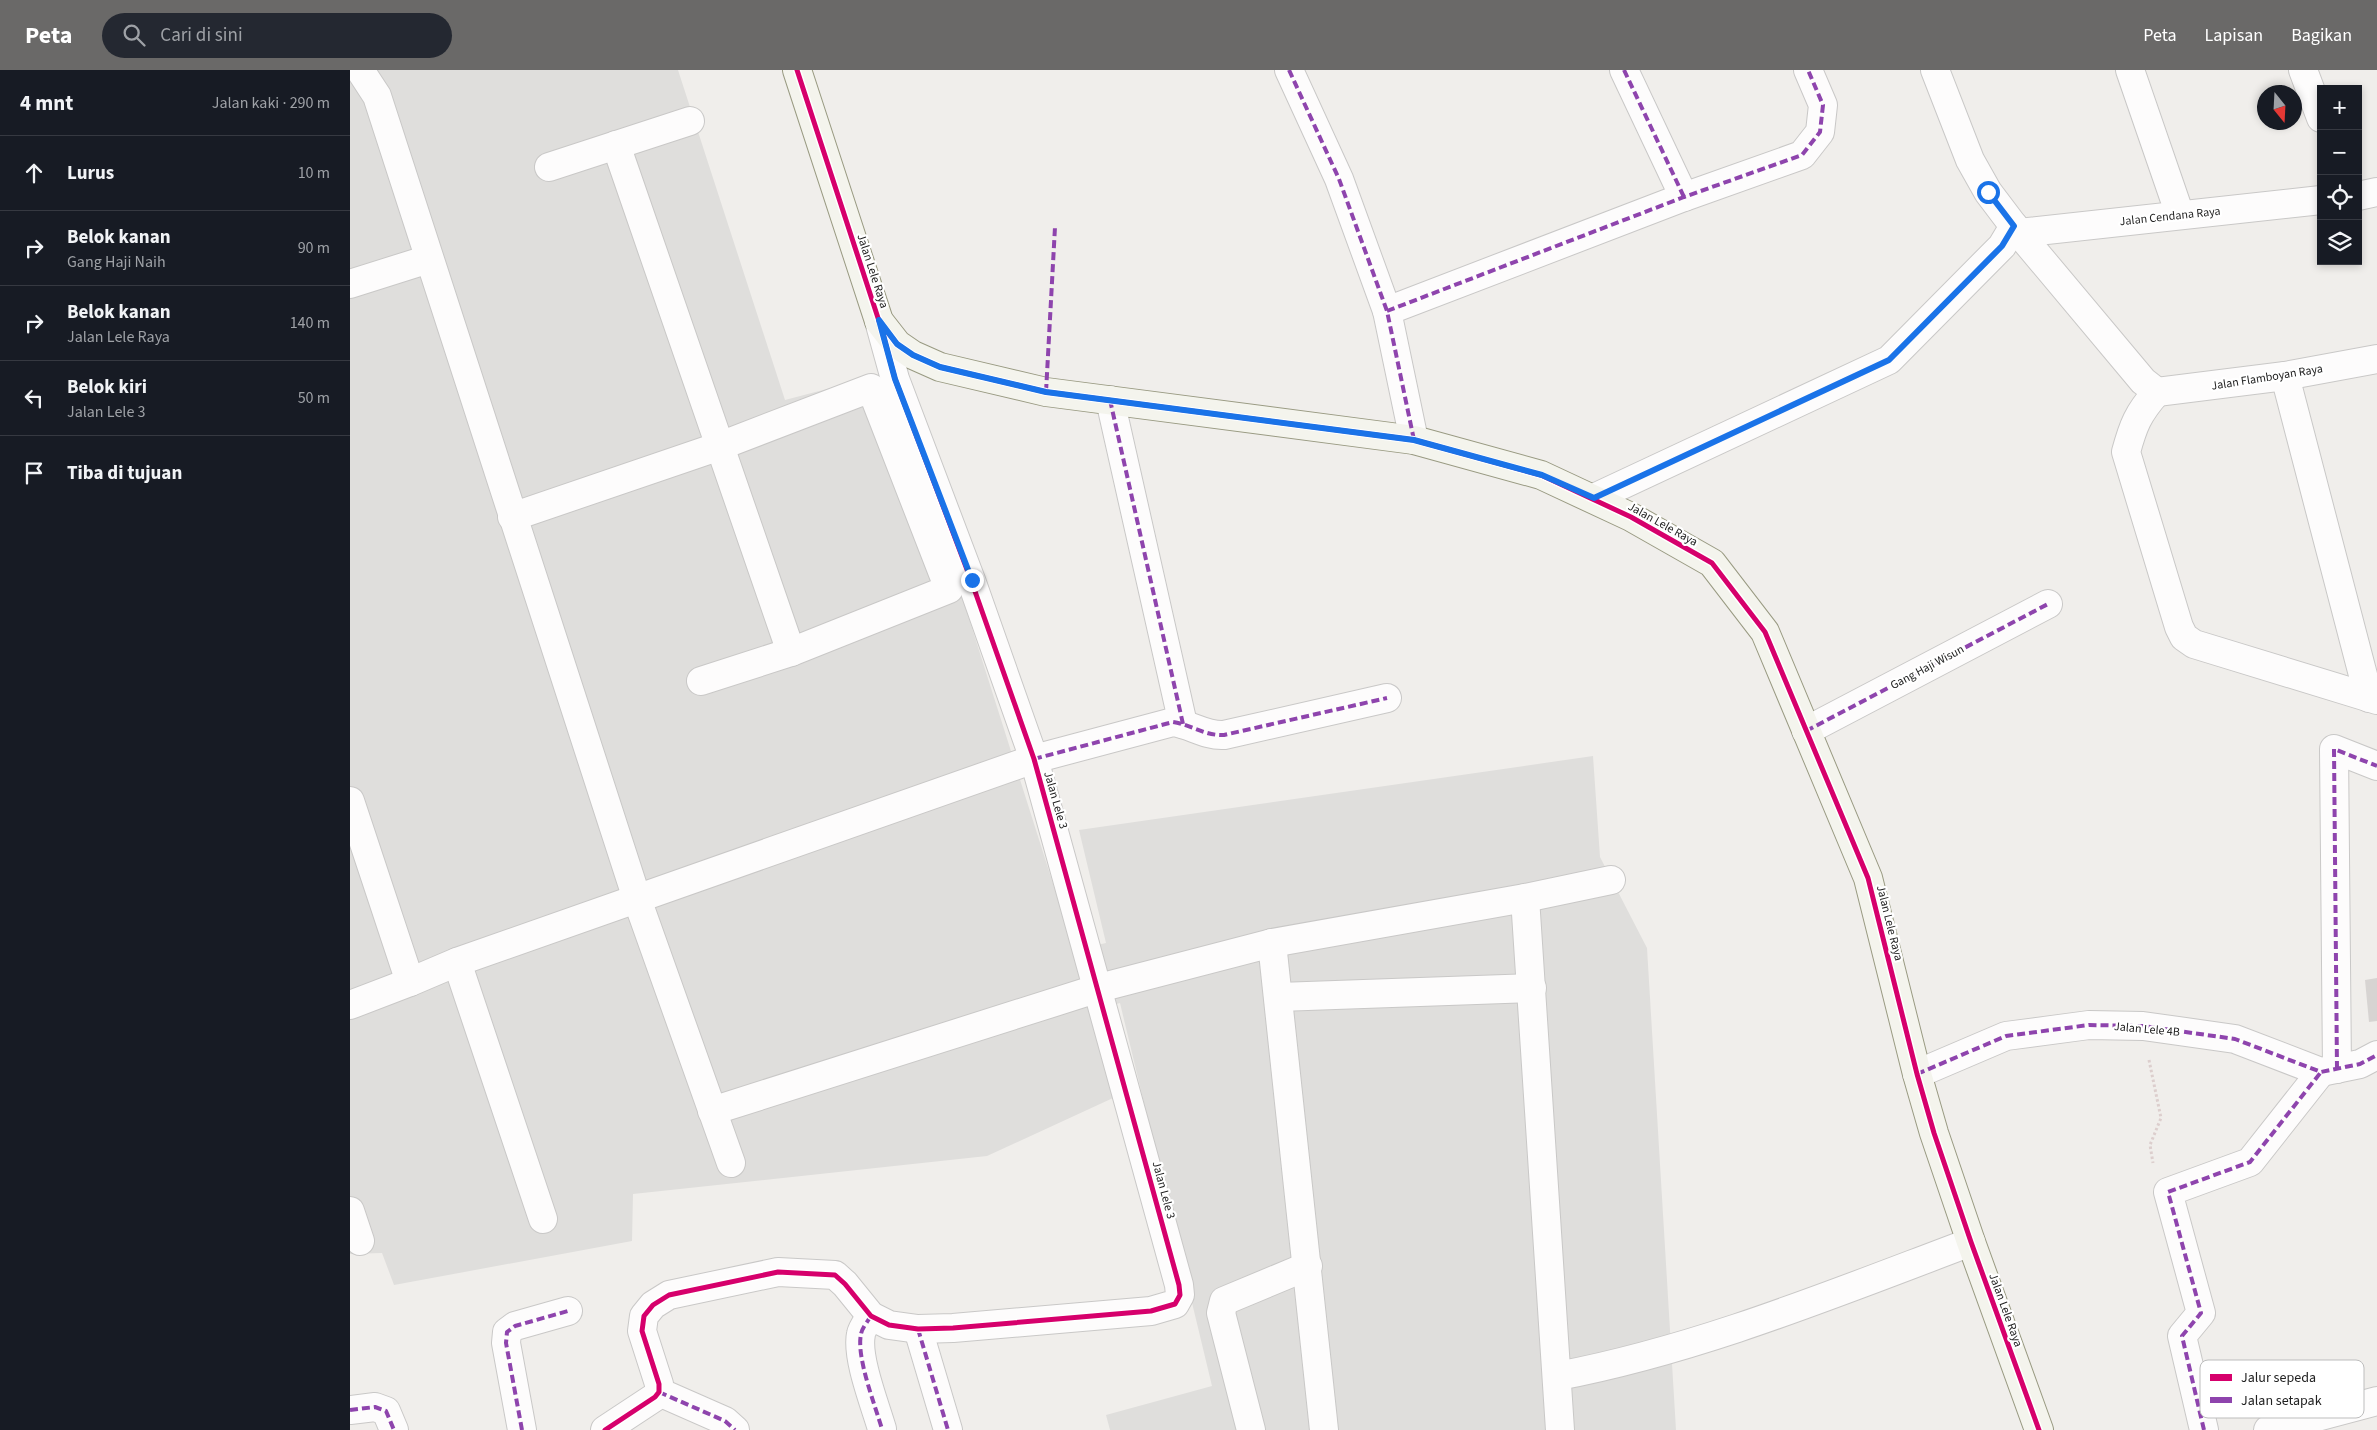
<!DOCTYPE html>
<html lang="id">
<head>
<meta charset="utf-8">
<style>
	body { margin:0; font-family:"Source Sans 3",sans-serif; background:#242831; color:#f1f3f6 }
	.controls { position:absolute; right:15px; top:15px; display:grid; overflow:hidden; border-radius:0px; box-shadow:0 2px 8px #0003 }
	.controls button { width:45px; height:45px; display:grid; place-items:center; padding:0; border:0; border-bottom:1px solid #363941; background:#171b24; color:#f1f3f6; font:25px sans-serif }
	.compass { position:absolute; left:1907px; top:15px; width:45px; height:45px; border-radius:50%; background:#171b24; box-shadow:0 2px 8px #0003; rotate:162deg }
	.stop { position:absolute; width:15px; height:15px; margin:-11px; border:4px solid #1a73e8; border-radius:50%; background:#fff }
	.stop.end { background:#1a73e8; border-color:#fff; box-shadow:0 1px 5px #0008 }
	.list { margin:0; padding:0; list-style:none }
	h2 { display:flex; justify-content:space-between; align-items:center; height:65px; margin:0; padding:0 20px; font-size:21px }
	h2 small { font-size:16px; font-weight:400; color:#9ea1a6 }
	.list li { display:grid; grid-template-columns:32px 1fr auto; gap:15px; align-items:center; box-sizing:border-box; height:75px; padding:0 20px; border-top:1px solid #363941 }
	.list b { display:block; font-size:19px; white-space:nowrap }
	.list p { margin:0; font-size:16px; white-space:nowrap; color:#9ea1a6 }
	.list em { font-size:16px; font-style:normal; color:#9ea1a6 }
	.icon { flex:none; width:28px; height:28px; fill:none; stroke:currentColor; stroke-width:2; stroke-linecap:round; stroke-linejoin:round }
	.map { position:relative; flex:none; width:2027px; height:1360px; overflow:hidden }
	header { display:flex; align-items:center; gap:30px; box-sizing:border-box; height:70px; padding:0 25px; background:#6a6968; color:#fff }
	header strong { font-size:24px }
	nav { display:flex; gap:28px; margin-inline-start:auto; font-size:18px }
	.search { width:350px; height:45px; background:#242831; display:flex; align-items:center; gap:12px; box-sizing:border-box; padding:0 18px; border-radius:28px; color:#9ea1a6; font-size:19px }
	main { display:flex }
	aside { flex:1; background:#171b24 }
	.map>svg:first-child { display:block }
	.residential { fill:#dfdedc }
	.building { fill:#d7d4d2 }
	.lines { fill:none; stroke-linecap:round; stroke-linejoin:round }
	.street-casing { stroke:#c9c8c7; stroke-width:30 }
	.secondary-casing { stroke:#999a82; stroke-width:30 }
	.path { stroke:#dccecd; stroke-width:3; stroke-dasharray:2.5 2.5; stroke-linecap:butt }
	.street { stroke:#fdfcfc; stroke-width:28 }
	.secondary { stroke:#f4f4ed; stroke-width:28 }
	.quiet { stroke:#8e44ad; stroke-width:4; stroke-dasharray:8 4; stroke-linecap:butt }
	.cycleway-casing { stroke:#fff; stroke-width:8 }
	.cycleway { stroke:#d6006c; stroke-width:5 }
	.route { stroke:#1a73e8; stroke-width:6 }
	.labels { text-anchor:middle; stroke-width:4.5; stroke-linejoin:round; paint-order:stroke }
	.street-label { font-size:12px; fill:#222; stroke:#fff }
	.key { fill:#fff; stroke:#bdbdbd; stroke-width:1 }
	.key-label { font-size:14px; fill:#222 }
</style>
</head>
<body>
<header>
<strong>Peta</strong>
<div class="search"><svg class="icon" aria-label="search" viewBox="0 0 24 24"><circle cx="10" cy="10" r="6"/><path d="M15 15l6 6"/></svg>Cari di sini</div>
<nav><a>Peta</a><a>Lapisan</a><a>Bagikan</a></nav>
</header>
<main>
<aside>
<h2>4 mnt<small>Jalan kaki · 290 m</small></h2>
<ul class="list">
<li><svg class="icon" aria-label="ahead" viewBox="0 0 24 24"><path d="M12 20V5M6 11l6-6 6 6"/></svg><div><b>Lurus</b></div><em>10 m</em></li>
<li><svg class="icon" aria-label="right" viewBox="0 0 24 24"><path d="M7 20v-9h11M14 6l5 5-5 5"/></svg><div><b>Belok kanan</b><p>Gang Haji Naih</p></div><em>90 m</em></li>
<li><svg class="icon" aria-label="right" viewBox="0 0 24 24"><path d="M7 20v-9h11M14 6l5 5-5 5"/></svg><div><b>Belok kanan</b><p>Jalan Lele Raya</p></div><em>140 m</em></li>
<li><svg class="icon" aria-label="left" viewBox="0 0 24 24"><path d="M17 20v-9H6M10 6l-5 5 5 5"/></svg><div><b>Belok kiri</b><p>Jalan Lele 3</p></div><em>50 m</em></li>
<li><svg class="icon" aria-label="arrive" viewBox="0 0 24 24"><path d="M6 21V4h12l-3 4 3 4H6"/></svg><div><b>Tiba di tujuan</b></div></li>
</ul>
</aside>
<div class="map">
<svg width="2027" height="1360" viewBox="0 0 2027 1360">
	<rect width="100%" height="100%" fill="#f0eeeb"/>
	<path class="residential" d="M0,0H328L435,330L530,305L615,536L724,880L756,873L729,760L1243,686L1250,787L1297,878L1326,1360H760L756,1345L862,1316L770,933L740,942L763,1028L637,1086L283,1124L282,1171L44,1215L32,1183L0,1184Z"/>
	<path class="building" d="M2027,908V951L2019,952L2015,910Z"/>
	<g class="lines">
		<g class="street-casing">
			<g id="street">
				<path d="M10,0L27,26L287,829L381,1093"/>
				<path d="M939,0L989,109L1037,241L1064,370"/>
				<path d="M1274,0L1334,127"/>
				<path d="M1585,0L1620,90L1638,122L1669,163L1793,311L1807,322"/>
				<path d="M1780,0L1830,145"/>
				<path d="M1953,0L1971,48"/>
				<path d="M266,75L441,582"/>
				<path d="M199,97L340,51"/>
				<path d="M2008,126L2027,122"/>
				<path d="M1669,163L1971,130"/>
				<path d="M0,214L79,189"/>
				<path d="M1037,241L1334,127L1452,85L1470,62L1473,35L1458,0"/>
				<path d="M1935,306L2019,628"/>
				<path d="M1807,322C1788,343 1783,356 1776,382L1829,557L1834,567L1844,574L2027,630"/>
				<path d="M1807,322L1935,306L2027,289"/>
				<path d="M760,330L833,654"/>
				<path d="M1244,428L1539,290L1652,176L1664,156"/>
				<path d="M162,447L370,376L521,318L599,519L441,582L351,611"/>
				<path d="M1456,661L1698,534"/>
				<path d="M0,731L60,912"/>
				<path d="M1175,828L1210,1360"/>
				<path d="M922,873L974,1360"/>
				<path d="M107,892L193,1149"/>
				<path d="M929,927L1182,918"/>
				<path d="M0,935L60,912L107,892L684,689L823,652C842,655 855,666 874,665L1037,628"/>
				<path d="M1987,999L1984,679L2027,696"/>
				<path d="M1567,1004L1656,966L1739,955L1793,956L1885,969L1971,1002L2010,994L2027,985"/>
				<path d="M362,1041L749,918L922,873L1175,828L1261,810"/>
				<path d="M0,1141L10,1171"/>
				<path d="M521,1246C518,1251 512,1258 511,1264C506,1287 525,1335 532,1359"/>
				<path d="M568,1259L598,1360"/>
				<path d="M1208,1306C1350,1279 1485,1223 1621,1172"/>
				<path d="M309,1322L375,1351L385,1360"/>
				<path d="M0,1340L25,1337L36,1341L44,1360"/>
				<path d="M172,1360L156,1273L157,1262L165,1256L218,1241"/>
				<path d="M255,1360L305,1327L309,1322V1314L292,1261L294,1246L303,1235L319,1225L428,1202L485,1205L495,1214L521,1246L539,1255L568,1259L603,1258L801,1241L825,1234L830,1225L829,1215L684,689L621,510L545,309L529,251"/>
				<path d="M901,1360L871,1243L874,1231L958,1196"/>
				<path d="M1854,1360L1832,1266L1851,1243L1818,1122L1900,1092L1971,1002"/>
				<path d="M1918,1360L2027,1331"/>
			</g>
		</g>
		<g class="secondary-casing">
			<path id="secondary" d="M447,0L529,251L547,274L563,285L590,297L696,322L1064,370L1191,405L1281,447L1362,493L1415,562L1518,808L1567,1004L1584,1063L1621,1172L1689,1360"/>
		</g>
		<path class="path" d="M1799,990L1811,1048L1800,1075L1803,1093"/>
		<use href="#street" class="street"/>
		<use href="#secondary" class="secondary"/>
		<g class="quiet">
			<path d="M939,0L989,109L1037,241L1064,370"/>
			<path d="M1274,0L1334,127"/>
			<path d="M1037,241L1334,127L1452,85L1470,62L1473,35L1458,0"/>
			<path d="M696,322L705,157"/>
			<path d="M760,330L833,654"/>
			<path d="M1244,428L1539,290L1652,176L1664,156"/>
			<path d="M1456,661L1698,534"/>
			<path d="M684,689L823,652C842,655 855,666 874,665L1037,628"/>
			<path d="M1987,999L1984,679L2027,696"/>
			<path d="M1567,1004L1656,966L1739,955L1793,956L1885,969L1971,1002L2010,994L2027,985"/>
			<path d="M521,1246C518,1251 512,1258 511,1264C506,1287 525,1335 532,1359"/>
			<path d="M568,1259L598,1360"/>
			<path d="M309,1322L375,1351L385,1360"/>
			<path d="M0,1340L25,1337L36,1341L44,1360"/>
			<path d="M172,1360L156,1273L157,1262L165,1256L218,1241"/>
			<path d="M1854,1360L1832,1266L1851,1243L1818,1122L1900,1092L1971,1002"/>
		</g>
		<g class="cycleway-casing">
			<g id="cycleway">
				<path d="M447,0L529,251L547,274L563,285L590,297L696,322L1064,370L1191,405L1281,447L1362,493L1415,562L1518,808L1567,1004L1584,1063L1621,1172L1689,1360"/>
				<path d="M255,1360L305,1327L309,1322V1314L292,1261L294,1246L303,1235L319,1225L428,1202L485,1205L495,1214L521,1246L539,1255L568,1259L603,1258L801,1241L825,1234L830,1225L829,1215L684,689L621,510L545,309L531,257"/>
			</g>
		</g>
		<use href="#cycleway" class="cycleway"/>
	</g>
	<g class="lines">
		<path class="route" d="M622,510L545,309L529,250L547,274L563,285L590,297L696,322L1064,370L1192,405L1244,428L1539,290L1652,176L1664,156L1638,122"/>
	</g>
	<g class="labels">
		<g class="street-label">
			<text transform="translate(1820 146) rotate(-6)" y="4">Jalan Cendana Raya</text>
			<text transform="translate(523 201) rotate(72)" y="4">Jalan Lele Raya</text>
			<text transform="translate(1917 307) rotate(-9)" y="4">Jalan Flamboyan Raya</text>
			<text transform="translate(1313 454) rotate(29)" y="4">Jalan Lele Raya</text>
			<text transform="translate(1577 597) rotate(-28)" y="4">Gang Haji Wisun</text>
			<text transform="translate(706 730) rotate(74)" y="4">Jalan Lele 3</text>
			<text transform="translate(1540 853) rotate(76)" y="4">Jalan Lele Raya</text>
			<text transform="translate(1797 959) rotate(5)" y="4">Jalan Lele 4B</text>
			<text transform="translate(814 1120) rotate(75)" y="4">Jalan Lele 3</text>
			<text transform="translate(1656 1240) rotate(70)" y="4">Jalan Lele Raya</text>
		</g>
	</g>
	<rect x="1850" y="1290" width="164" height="58" rx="8" class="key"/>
	<rect x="1860" y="1304" width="22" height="7" fill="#d6006c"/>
	<rect x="1860" y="1327" width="22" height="6" fill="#8e44ad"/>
	<g class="key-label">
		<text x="1891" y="1312">Jalur sepeda</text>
		<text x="1891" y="1335">Jalan setapak</text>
	</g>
</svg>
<div class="controls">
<button>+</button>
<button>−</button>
<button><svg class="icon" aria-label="locate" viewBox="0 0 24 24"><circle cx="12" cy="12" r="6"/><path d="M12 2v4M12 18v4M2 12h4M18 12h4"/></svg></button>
<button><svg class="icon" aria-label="layers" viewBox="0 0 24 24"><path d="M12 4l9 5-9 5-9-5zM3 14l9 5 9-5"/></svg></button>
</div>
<svg class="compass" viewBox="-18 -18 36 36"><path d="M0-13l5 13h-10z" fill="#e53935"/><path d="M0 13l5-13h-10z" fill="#9ea1a6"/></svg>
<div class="stop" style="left:1638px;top:122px"></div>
<div class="stop end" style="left:622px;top:510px"></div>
</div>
</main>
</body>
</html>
